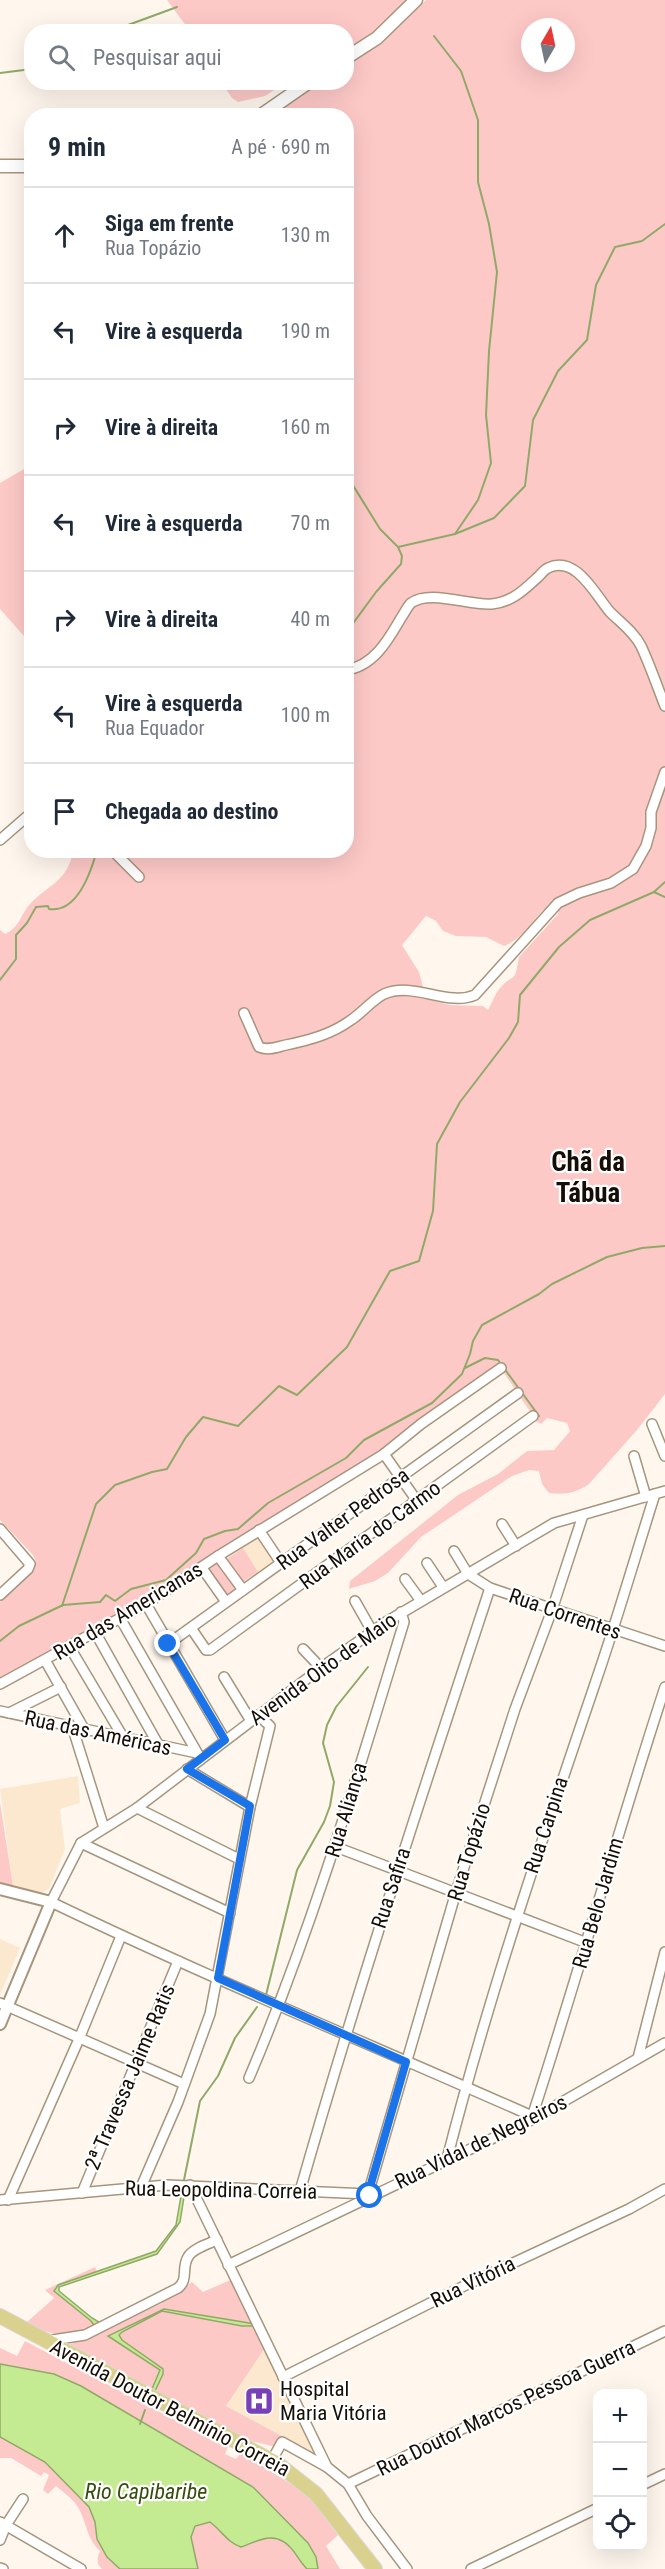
<!DOCTYPE html>
<html lang="pt">
<head>
<meta charset="utf-8">
<style>
	body { margin:0; font-family:"Roboto Condensed",sans-serif; background:#f6f6f7; color:#1f2937 }
	.controls { position:absolute; right:18px; bottom:18px; display:grid; overflow:hidden; border-radius:12px; box-shadow:0 6px 24px #0002 }
	.controls button { width:54px; height:54px; display:grid; place-items:center; padding:0; border:0; border-bottom:2px solid #e0e1e3; background:#fff; color:#1f2937; font:30px sans-serif }
	.compass { position:absolute; left:521px; top:18px; width:54px; height:54px; border-radius:50%; background:#fff; box-shadow:0 6px 24px #0002; rotate:9deg }
	.stop { position:absolute; width:18px; height:18px; margin:-14px; border:4px solid #1a73e8; border-radius:50%; background:#fff }
	.stop.end { background:#1a73e8; border-color:#fff; box-shadow:0 2px 6px #0008 }
	.list { margin:0; padding:0; list-style:none }
	h2 { display:flex; justify-content:space-between; align-items:center; height:78px; margin:0; padding:0 24px; font-size:26px }
	h2 small { font-size:20px; font-weight:400; color:#747a83 }
	.list li { display:grid; grid-template-columns:39px 1fr auto; gap:18px; align-items:center; box-sizing:border-box; height:96px; padding:0 24px; border-top:2px solid #e0e1e3 }
	.list b { display:block; font-size:22px; white-space:nowrap }
	.list p { margin:0; font-size:20px; white-space:nowrap; color:#747a83 }
	.list em { font-size:20px; font-style:normal; color:#747a83 }
	.icon { flex:none; width:33px; height:33px; fill:none; stroke:currentColor; stroke-width:2; stroke-linecap:round; stroke-linejoin:round }
	.map { position:relative; flex:none; width:665px; height:2569px; overflow:hidden }
	.search { position:absolute; background:#fff; box-shadow:0 6px 24px #0002; left:24px; top:24px; width:330px; height:66px; display:flex; align-items:center; gap:15px; box-sizing:border-box; padding:0 21px; border-radius:24px; color:#747a83; font-size:22px }
	.panel { position:absolute; background:#fff; box-shadow:0 6px 24px #0002; left:24px; top:108px; width:330px; height:750px; border-radius:24px }
	.map>svg:first-child { display:block }
	.built { fill:#fce8cf }
	.green { fill:#fdc9c7; fill-rule:evenodd }
	.water { fill:#c5eb92; stroke:#90a968; stroke-width:1.5 }
	.lines { fill:none; stroke-linecap:round; stroke-linejoin:round }
	.stream { stroke:#90a968; stroke-width:2 }
	.minor-casing { stroke:#a7957d; stroke-width:12 }
	.tertiary-casing { stroke:#a7957d; stroke-width:14 }
	.secondary-casing { stroke:#a7957d; stroke-width:15 }
	.primary-casing { stroke:#dad8d7; stroke-width:16 }
	.minor { stroke:#fff; stroke-width:9 }
	.tertiary { stroke:#fff; stroke-width:10 }
	.secondary { stroke:#fff; stroke-width:12 }
	.primary { stroke:#dad18e; stroke-width:14 }
	.route { stroke:#1a73e8; stroke-width:8 }
	.labels { text-anchor:middle; stroke-width:4.5; stroke-linejoin:round; paint-order:stroke }
	.street-label { font-size:21px; fill:#150e06; stroke:#fff }
	.poi-label { font-size:21px; fill:#150e06; stroke:#fff; text-anchor:start }
	.water-label { font-size:22px; font-style:italic; fill:#374d0e; stroke:#fff }
	.district-label { font-size:27px; font-weight:bold; fill:#150e06; stroke:#fff }
</style>
</head>
<body>
<div class="map">
<svg width="665" height="2569" viewBox="0 0 665 2569">
	<rect width="100%" height="100%" fill="#fff7ed"/>
	<g class="built">
		<path d="M260,1534L278,1562L242,1586L222,1559Z"/>
		<path d="M78,1776L80,1803L60,1809L65,1849L49,1889L41,1893L13,1886L0,1789Z"/>
		<path d="M0,1939L20,1948L0,1995Z"/>
		<path d="M264,2349L288,2399L316,2454L226,2406Z"/>
	</g>
	<g class="green">
		<path d="M167,0H406L385,24L347,50L346,32L190,31Z"/>
		<path d="M426,0H665V1394L637,1430L589,1484C576,1493 565,1495 549,1493L542,1484L539,1471L529,1470L512,1476L421,1537L388,1573L375,1581L349,1589L350,1581L458,1495L498,1474L527,1451L554,1450L570,1431L567,1423L547,1418L541,1424L537,1422L498,1364L487,1371C454,1396 422,1421 389,1445C267,1532 131,1608 0,1681V1602L30,1575L36,1562L33,1555L0,1520V930L5,934C19,928 20,916 29,905C48,884 67,883 73,851L346,850V116L267,115L319,83L346,82L347,64L385,38ZM530,27H566V63H530ZM559,909L558,914L519,957C514,986 515,971 500,988C495,994 492,1003 488,1010L483,1006L450,1005L430,1000L423,987L419,972L402,945L426,916L436,921L443,931L456,936L486,937L504,946C519,941 532,922 543,910Z"/>
		<path d="M222,83H285L265,96L238,102L232,98Z"/>
		<path d="M31,465V644L0,609V483Z"/>
		<path d="M243,1548L258,1572L242,1582L227,1559Z"/>
		<path d="M218,1561L238,1589L226,1597L206,1570Z"/>
		<path d="M0,1802L13,1886L0,1883Z"/>
		<path d="M95,2267L97,2272L56,2286L54,2291L91,2321L96,2328C71,2338 49,2336 26,2323L54,2298L45,2290Z"/>
		<path d="M235,2278L267,2345L226,2406L282,2436L276,2447L251,2441L67,2346L160,2304L192,2282L203,2292Z"/>
		<path d="M25,2341L209,2438L211,2434L229,2444L225,2454L236,2459L241,2452L291,2484L311,2499L338,2535L326,2546L340,2569H318L316,2557L253,2487L81,2386L54,2374L0,2364V2348L17,2356Z"/>
		<path d="M0,2437L45,2462L89,2507L95,2522L97,2539L107,2557L120,2569H102C96,2563 97,2558 100,2551C85,2538 87,2518 75,2503C70,2497 62,2491 56,2486L48,2494L43,2490L49,2475L44,2472L41,2476L11,2458H0Z"/>
		<path d="M210,2522C222,2531 228,2543 241,2547C258,2541 274,2530 290,2547C296,2553 299,2561 307,2569H198L191,2537L195,2526Z"/>
	</g>
	<g class="water">
		<path d="M181,2196L184,2197L180,2222L157,2254L59,2287V2291L92,2318L104,2325L96,2328L91,2321L54,2291L58,2285L156,2251L176,2225Z"/>
		<path d="M164,2309L255,2324L256,2326H242L162,2311L122,2332L119,2335L122,2340L163,2369V2374L155,2391L152,2389L160,2370L108,2336Z"/>
		<path d="M0,2364L54,2374L81,2386L253,2487L308,2543L316,2557L318,2569H307C299,2561 296,2553 290,2547C274,2530 258,2541 241,2547C228,2543 222,2531 210,2522L195,2526L191,2537L198,2569H120L107,2557L97,2539L95,2522L89,2507L45,2462L0,2437Z"/>
	</g>
	<g class="lines">
		<g class="stream">
			<path d="M109,32L177,7"/>
			<path d="M434,36L461,71L478,120V182L489,224L497,272L489,351L486,415L491,463L478,500L455,534"/>
			<path d="M0,73L32,69"/>
			<path d="M346,474L380,529L398,547L402,556L401,564L376,592L346,633"/>
			<path d="M398,547L455,534L494,518L525,486L533,420L558,371L587,340L596,285L615,247L642,241L665,224"/>
			<path d="M654,892L665,897"/>
			<path d="M0,980L16,959V935L27,923L36,907L48,906L49,909C77,913 91,872 97,850"/>
			<path d="M465,1368L485,1358L498,1360L539,1416"/>
			<path d="M62,1606L96,1504L115,1485L152,1472L167,1469L186,1437L203,1417L238,1426L279,1386L297,1395L347,1347L390,1271L419,1261L433,1211L437,1144L460,1102L509,1038L518,1022L520,995L559,947L590,920L654,892L665,882"/>
			<path d="M0,1641L19,1626L63,1605L100,1602L106,1595L115,1601L131,1589L166,1580L196,1553L204,1539L225,1531L238,1529L268,1503L346,1458L364,1440L432,1403L462,1374L470,1354L473,1341L482,1325L539,1294L552,1284L607,1257L642,1248L665,1246"/>
			<path d="M266,1995L297,1870L324,1822L330,1806L334,1782L323,1743L327,1725L336,1707L368,1667"/>
			<path d="M184,2180L200,2101L218,2076L235,2038L257,2007"/>
			<path d="M140,2424L145,2410"/>
		</g>
		<g class="minor-casing">
			<g id="minor">
				<path d="M346,670C374,666 388,640 401,618C404,614 407,607 411,603C430,589 469,606 492,604C512,602 524,590 538,577C541,574 545,569 548,568C576,554 596,596 610,612C621,623 634,632 641,646C650,665 657,686 665,706"/>
				<path d="M0,840L31,813"/>
				<path d="M112,850L139,877"/>
				<path d="M244,1013L259,1047C268,1051 277,1047 286,1045C310,1040 332,1034 351,1020C362,1013 372,1000 384,994C414,981 447,1007 475,995L558,903L579,893L611,883L633,869L646,846L651,828V812L665,772"/>
				<path d="M652,1424L665,1456"/>
				<path d="M384,1454L417,1501"/>
				<path d="M634,1456L646,1497"/>
				<path d="M502,1524L516,1546"/>
				<path d="M0,1529L30,1564L28,1569L0,1595"/>
				<path d="M259,1530L281,1563"/>
				<path d="M454,1551L468,1574L490,1588L665,1646"/>
				<path d="M218,1556L384,1454L421,1424L501,1368"/>
				<path d="M427,1563L443,1587"/>
				<path d="M202,1568L226,1602"/>
				<path d="M405,1579L421,1601"/>
				<path d="M355,1601L372,1631"/>
				<path d="M146,1604L225,1740"/>
				<path d="M120,1618L199,1756"/>
				<path d="M191,1628L206,1650H210L533,1416"/>
				<path d="M95,1632L159,1746"/>
				<path d="M168,1644L518,1393"/>
				<path d="M69,1646L123,1737"/>
				<path d="M303,1649L321,1668"/>
				<path d="M45,1660L84,1729"/>
				<path d="M224,1677L251,1721"/>
				<path d="M0,1684L146,1604L218,1556L243,1590"/>
				<path d="M0,1711L197,1753"/>
				<path d="M9,1713L61,1687"/>
				<path d="M72,1726L104,1828"/>
				<path d="M187,1769L250,1807"/>
				<path d="M137,1808L239,1859"/>
				<path d="M81,1843L230,1913"/>
				<path d="M336,1847L587,1943"/>
				<path d="M0,2003L184,2084"/>
				<path d="M638,2058L665,1952"/>
				<path d="M249,2078C312,1930 357,1776 404,1622L401,1612"/>
				<path d="M532,2116C372,2045 209,1978 51,1902L81,1843L137,1808L321,1668L386,1622L554,1523L665,1491"/>
				<path d="M531,2120C578,1976 618,1830 665,1687"/>
				<path d="M447,2159C489,1994 544,1834 599,1672C619,1613 636,1554 655,1494"/>
				<path d="M142,2185L178,2102L210,2014L250,1807L270,1726L258,1715"/>
				<path d="M190,2185L327,2467"/>
				<path d="M300,2191C358,1988 424,1788 490,1588"/>
				<path d="M82,2193L178,1961"/>
				<path d="M368,2194L456,1892L515,1709L552,1610L583,1515"/>
				<path d="M0,2200L167,2185L368,2194L370,2196"/>
				<path d="M8,2200L79,2039L121,1936"/>
				<path d="M228,2265L531,2120L665,2043"/>
				<path d="M46,2341L85,2335L178,2288C189,2279 181,2268 188,2257C192,2249 208,2244 217,2240"/>
				<path d="M283,2377L468,2284L629,2209L665,2189"/>
				<path d="M272,2460L282,2442L327,2467L348,2484L367,2516L407,2569"/>
				<path d="M348,2484L665,2331"/>
				<path d="M642,2485L665,2474"/>
				<path d="M0,2522L81,2569"/>
				<path d="M0,2540L6,2525L23,2499"/>
				<path d="M0,2568L3,2569"/>
				<path d="M471,2569L598,2508"/>
			</g>
		</g>
		<g class="tertiary-casing">
			<path id="tertiary" d="M0,1889L51,1902L0,2024"/>
		</g>
		<g class="secondary-casing">
			<g id="secondary">
				<path d="M346,58L377,38L416,0"/>
				<path d="M260,116L309,82"/>
				<path d="M0,166H32"/>
			</g>
		</g>
		<g class="primary-casing">
			<path id="primary" d="M0,2316L278,2464L316,2494L375,2569"/>
		</g>
		<use href="#minor" class="minor"/>
		<use href="#tertiary" class="tertiary"/>
		<use href="#secondary" class="secondary"/>
		<use href="#primary" class="primary"/>
	</g>
	<g class="lines">
		<path class="route" d="M168,1644L225,1740L187,1769L250,1806L218,1978L406,2062L368,2194L370,2196"/>
	</g>
	<defs>
		<g id="hospital-square" transform="scale(1.5)"><rect x="-9" y="-9" width="18" height="18" rx="4" fill="#7941b7" stroke="#fff"/><path d="M-5-5h3v3.5h4V-5h3V5h-3V1.5h-4V5h-3Z" fill="#fff"/></g>
	</defs>
	<g fill-rule="evenodd">
		<use href="#hospital-square" x="259" y="2401"/>
	</g>
	<g class="labels">
		<g class="street-label">
			<text transform="translate(343 1519) rotate(-36)" y="7">Rua Valter Pedrosa</text>
			<text transform="translate(370 1535) rotate(-36)" y="7">Rua Maria do Carmo</text>
			<text transform="translate(128 1611) rotate(-31)" y="7">Rua das Americanas</text>
			<text transform="translate(565 1614) rotate(19)" y="7">Rua Correntes</text>
			<text transform="translate(323 1669) rotate(-36)" y="7">Avenida Oito de Maio</text>
			<text transform="translate(98 1733) rotate(12)" y="7">Rua das Américas</text>
			<text transform="translate(346 1810) rotate(-73)" y="7">Rua Aliança</text>
			<text transform="translate(546 1825) rotate(-72)" y="7">Rua Carpina</text>
			<text transform="translate(469 1852) rotate(-73)" y="7">Rua Topázio</text>
			<text transform="translate(391 1888) rotate(-72)" y="7">Rua Safira</text>
			<text transform="translate(598 1903) rotate(-74)" y="7">Rua Belo Jardim</text>
			<text transform="translate(130 2077) rotate(-67)" y="7">2ª Travessa Jaime Ratis</text>
			<text transform="translate(481 2142) rotate(-26)" y="7">Rua Vidal de Negreiros</text>
			<text transform="translate(221 2190) rotate(1)" y="7">Rua Leopoldina Correia</text>
			<text transform="translate(473 2282) rotate(-26)" y="7">Rua Vitória</text>
			<text transform="translate(170 2408) rotate(28)" y="7">Avenida Doutor Belmínio Correia</text>
			<text transform="translate(506 2408) rotate(-26)" y="7">Rua Doutor Marcos Pessoa Guerra</text>
		</g>
		<g class="poi-label">
			<text x="280" y="2396">Hospital<tspan x="280" dy="24">Maria Vitória</tspan></text>
		</g>
		<g class="water-label">
			<text x="146" y="2499">Rio Capibaribe</text>
		</g>
		<g class="district-label">
			<text x="588" y="1171">Chã da<tspan x="588" dy="31">Tábua</tspan></text>
		</g>
	</g>
</svg>
<div class="controls">
<button>+</button>
<button>−</button>
<button><svg class="icon" aria-label="locate" viewBox="0 0 24 24"><circle cx="12" cy="12" r="6"/><path d="M12 2v4M12 18v4M2 12h4M18 12h4"/></svg></button>
</div>
<svg class="compass" viewBox="-18 -18 36 36"><path d="M0-13l5 13h-10z" fill="#e53935"/><path d="M0 13l5-13h-10z" fill="#747a83"/></svg>
<div class="stop" style="left:370px;top:2196px"></div>
<div class="stop end" style="left:168px;top:1644px"></div>
<div class="search"><svg class="icon" aria-label="search" viewBox="0 0 24 24"><circle cx="10" cy="10" r="6"/><path d="M15 15l6 6"/></svg>Pesquisar aqui</div>
<section class="panel">
<h2>9 min<small>A pé · 690 m</small></h2>
<ul class="list">
<li><svg class="icon" aria-label="ahead" viewBox="0 0 24 24"><path d="M12 20V5M6 11l6-6 6 6"/></svg><div><b>Siga em frente</b><p>Rua Topázio</p></div><em>130 m</em></li>
<li><svg class="icon" aria-label="left" viewBox="0 0 24 24"><path d="M17 20v-9H6M10 6l-5 5 5 5"/></svg><div><b>Vire à esquerda</b></div><em>190 m</em></li>
<li><svg class="icon" aria-label="right" viewBox="0 0 24 24"><path d="M7 20v-9h11M14 6l5 5-5 5"/></svg><div><b>Vire à direita</b></div><em>160 m</em></li>
<li><svg class="icon" aria-label="left" viewBox="0 0 24 24"><path d="M17 20v-9H6M10 6l-5 5 5 5"/></svg><div><b>Vire à esquerda</b></div><em>70 m</em></li>
<li><svg class="icon" aria-label="right" viewBox="0 0 24 24"><path d="M7 20v-9h11M14 6l5 5-5 5"/></svg><div><b>Vire à direita</b></div><em>40 m</em></li>
<li><svg class="icon" aria-label="left" viewBox="0 0 24 24"><path d="M17 20v-9H6M10 6l-5 5 5 5"/></svg><div><b>Vire à esquerda</b><p>Rua Equador</p></div><em>100 m</em></li>
<li><svg class="icon" aria-label="arrive" viewBox="0 0 24 24"><path d="M6 21V4h12l-3 4 3 4H6"/></svg><div><b>Chegada ao destino</b></div></li>
</ul>
</section>
</div>
</body>
</html>
